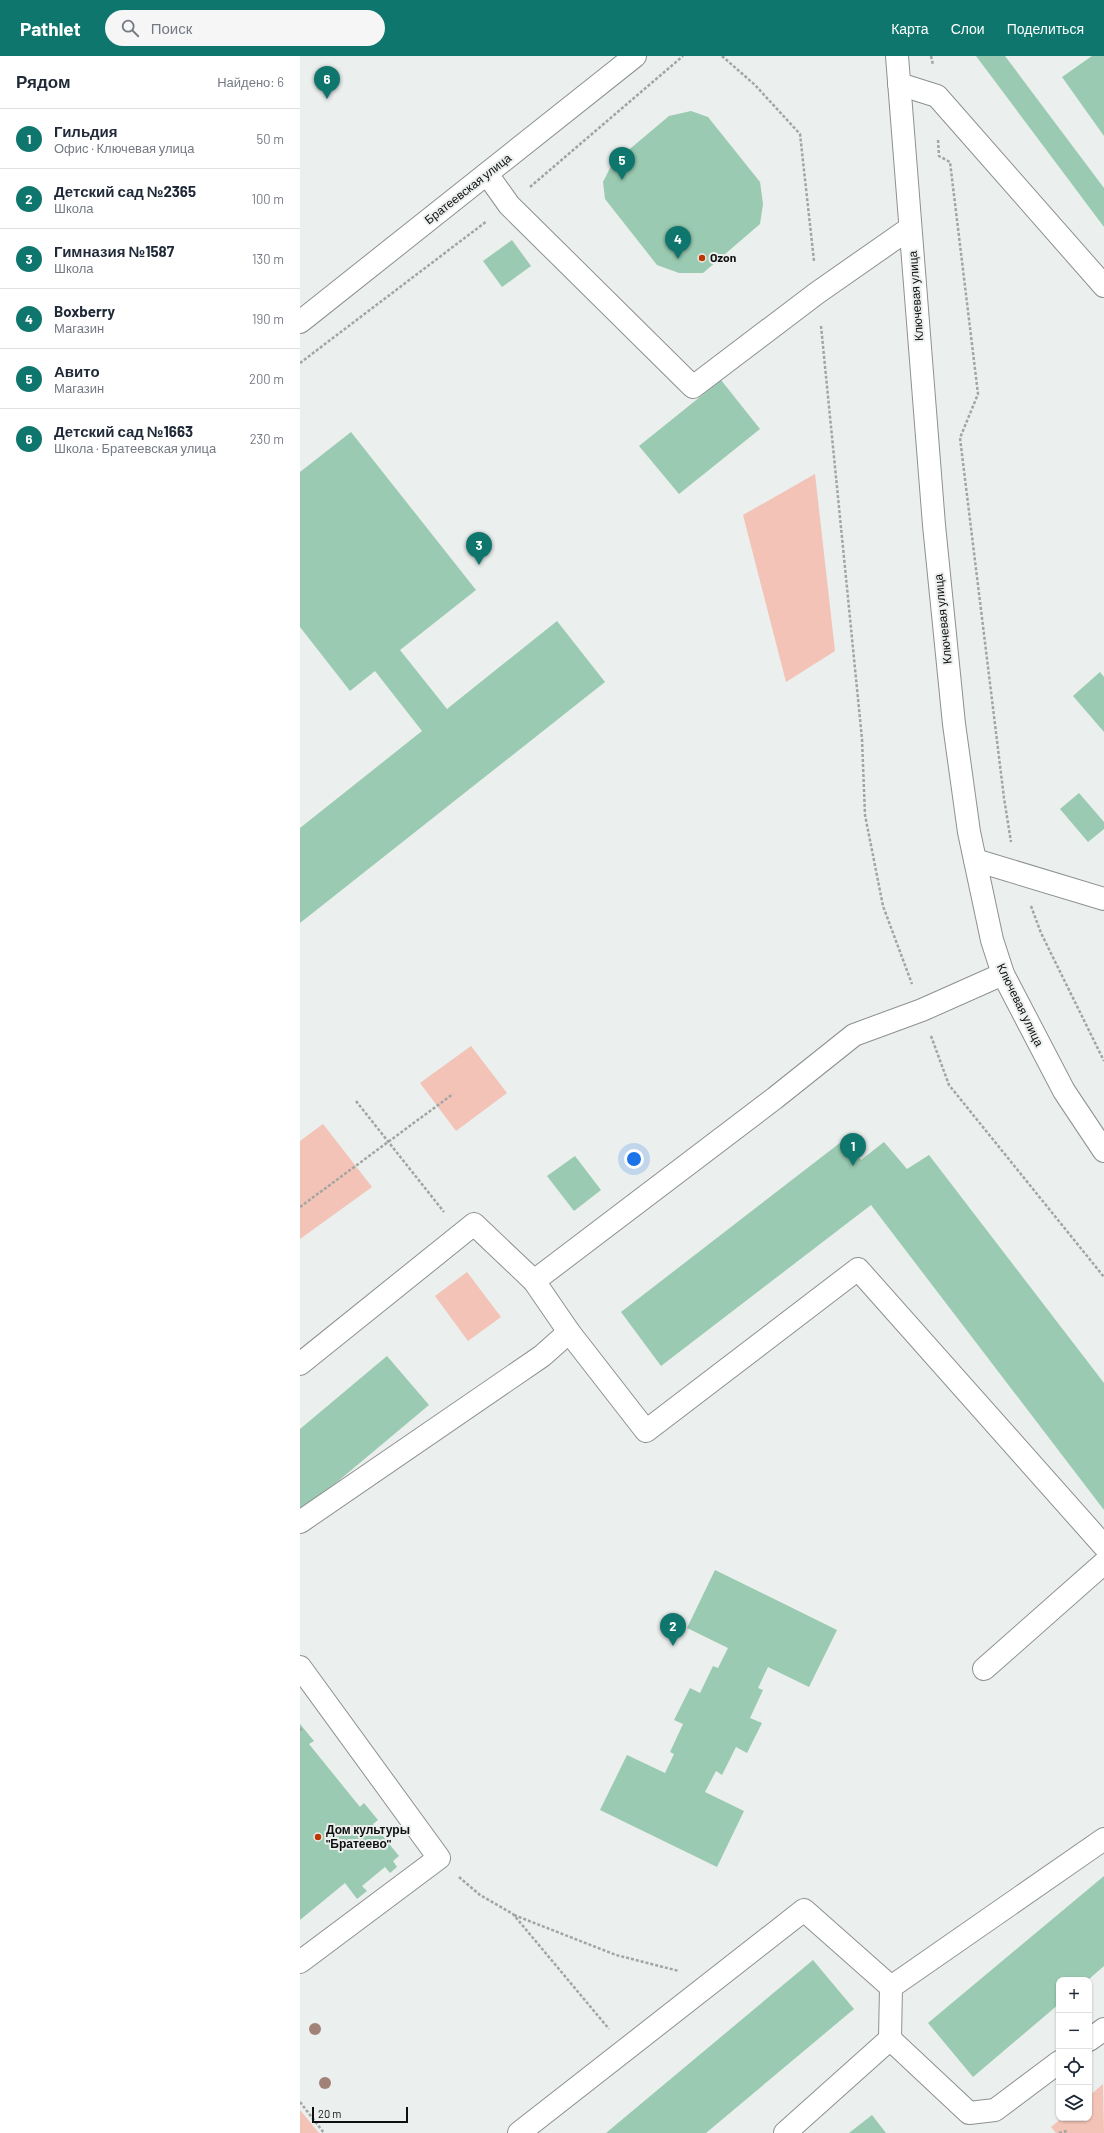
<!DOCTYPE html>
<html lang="ru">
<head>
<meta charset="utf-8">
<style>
	body { margin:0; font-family:Barlow,sans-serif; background:#f6f6f7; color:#1f2937 }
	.controls { position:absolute; right:12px; bottom:12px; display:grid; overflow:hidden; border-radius:8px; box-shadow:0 1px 3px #0004 }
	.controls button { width:36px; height:36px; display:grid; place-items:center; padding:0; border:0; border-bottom:1px solid #e0e1e3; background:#fff; color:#1f2937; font:20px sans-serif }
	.scale { position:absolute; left:12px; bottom:10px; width:96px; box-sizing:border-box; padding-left:4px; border:2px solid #0f100f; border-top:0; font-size:11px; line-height:14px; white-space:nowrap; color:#0f100f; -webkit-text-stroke:3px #ebefed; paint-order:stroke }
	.you { position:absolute; left:334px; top:1103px; width:14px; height:14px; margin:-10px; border:3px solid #fff; border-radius:50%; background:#1a73e8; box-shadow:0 0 0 6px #1a73e833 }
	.badge { display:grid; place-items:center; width:26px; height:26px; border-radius:50%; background:#0f766e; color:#fff; font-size:13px; font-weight:700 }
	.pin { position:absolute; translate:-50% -33px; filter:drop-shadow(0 1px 2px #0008) }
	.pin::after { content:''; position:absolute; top:21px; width:14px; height:12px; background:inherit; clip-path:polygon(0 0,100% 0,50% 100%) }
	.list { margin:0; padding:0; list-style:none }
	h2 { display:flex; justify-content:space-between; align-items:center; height:52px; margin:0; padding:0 16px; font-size:17px }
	h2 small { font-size:13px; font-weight:400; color:#747a83 }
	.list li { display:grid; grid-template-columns:26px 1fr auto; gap:12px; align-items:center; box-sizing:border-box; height:60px; padding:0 16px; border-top:1px solid #e0e1e3 }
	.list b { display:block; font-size:15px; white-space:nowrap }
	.list p { margin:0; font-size:13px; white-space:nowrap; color:#747a83 }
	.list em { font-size:13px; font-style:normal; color:#747a83 }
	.icon { flex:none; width:22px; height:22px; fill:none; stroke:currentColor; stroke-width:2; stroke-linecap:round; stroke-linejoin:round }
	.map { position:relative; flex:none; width:804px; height:2077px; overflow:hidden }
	header { display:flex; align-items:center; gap:24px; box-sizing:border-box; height:56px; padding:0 20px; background:#0f766e; color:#fff }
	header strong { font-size:19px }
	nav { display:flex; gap:22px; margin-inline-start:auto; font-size:14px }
	.search { width:280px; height:36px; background:#f6f6f7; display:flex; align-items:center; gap:10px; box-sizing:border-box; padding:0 14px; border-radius:22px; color:#747a83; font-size:15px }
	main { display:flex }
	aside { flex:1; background:#fff }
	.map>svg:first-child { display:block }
	.green { fill:#f2c3b6 }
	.building { fill:#9acbb2 }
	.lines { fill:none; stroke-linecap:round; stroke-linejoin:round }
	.minor-casing { stroke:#8d918f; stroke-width:24 }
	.path { stroke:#a2a5a3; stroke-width:2.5; stroke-dasharray:3 2; stroke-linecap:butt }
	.minor { stroke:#fff; stroke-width:22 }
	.tree { fill:#a18277 }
	.poi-dot { fill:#bf3700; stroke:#ebefed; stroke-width:1.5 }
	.labels { text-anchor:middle; stroke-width:4; stroke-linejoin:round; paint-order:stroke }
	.street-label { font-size:12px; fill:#0f100f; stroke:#ebefed }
	.poi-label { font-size:12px; font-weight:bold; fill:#0f100f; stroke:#ebefed; text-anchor:start }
</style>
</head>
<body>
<header>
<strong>Pathlet</strong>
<div class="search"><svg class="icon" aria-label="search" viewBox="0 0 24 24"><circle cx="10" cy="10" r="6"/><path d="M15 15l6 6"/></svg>Поиск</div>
<nav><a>Карта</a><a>Слои</a><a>Поделиться</a></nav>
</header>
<main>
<aside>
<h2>Рядом<small>Найдено: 6</small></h2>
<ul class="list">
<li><span class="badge">1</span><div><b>Гильдия</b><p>Офис · Ключевая улица</p></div><em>50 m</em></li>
<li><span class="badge">2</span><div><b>Детский сад №2365</b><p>Школа</p></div><em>100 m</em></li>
<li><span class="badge">3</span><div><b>Гимназия №1587</b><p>Школа</p></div><em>130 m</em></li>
<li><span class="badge">4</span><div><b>Boxberry</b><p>Магазин</p></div><em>190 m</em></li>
<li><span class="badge">5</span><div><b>Авито</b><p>Магазин</p></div><em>200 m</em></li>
<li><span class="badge">6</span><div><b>Детский сад №1663</b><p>Школа · Братеевская улица</p></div><em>230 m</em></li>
</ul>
</aside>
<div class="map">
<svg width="804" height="2077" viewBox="0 0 804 2077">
	<rect width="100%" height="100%" fill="#ebefed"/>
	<g class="green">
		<path d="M515,418L535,595L486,626L443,459Z"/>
		<path d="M171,990L207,1037L156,1075L120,1027Z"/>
		<path d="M23,1068L72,1131L0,1183V1085Z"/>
		<path d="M167,1216L201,1261L168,1285L135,1240Z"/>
		<path d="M803,2028L804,2077H756L751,2071L762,2062H789V2040Z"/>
		<path d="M0,2054L19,2077H0Z"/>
	</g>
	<g class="building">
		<path d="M676,0H705L804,132V171Z"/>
		<path d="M792,0H804V80L762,21Z"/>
		<path d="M391,55L408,61L460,126L463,148L460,168L403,217H379L357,209L305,143L303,126L312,108L369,60Z"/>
		<path d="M212,184L231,210L202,231L183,205Z"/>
		<path d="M421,324L460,373L379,438L339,390Z"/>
		<path d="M51,376L176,534L100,594L147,653L257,565L305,626L0,867V772L122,675L75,615L50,635L0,571V416Z"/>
		<path d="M800,616L804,621V676L773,640Z"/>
		<path d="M779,737L804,766V773L788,786L760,753Z"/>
		<path d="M545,1083L561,1104L584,1086L607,1113L629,1099L804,1327V1454L571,1149L361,1310L321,1256Z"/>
		<path d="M275,1100L301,1134L274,1155L247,1120Z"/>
		<path d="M87,1300L129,1349L0,1457V1373Z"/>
		<path d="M415,1514L537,1574L509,1631L468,1611L458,1632L463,1634L450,1662L462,1667L447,1697L436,1691L422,1719L416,1715L405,1736L444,1755L417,1811L300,1754L327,1699L365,1717L374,1698L370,1696L383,1668L374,1664L390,1632L400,1637L413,1610L418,1612L428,1592L387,1572Z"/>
		<path d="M0,1668L14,1685L9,1688L60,1751L64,1747L78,1764L73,1768L99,1800L93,1805L97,1811L90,1817L85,1811L62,1830L67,1835L57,1843L45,1827L0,1864Z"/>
		<path d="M804,1820V1910L788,1924H759V1948L673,2021L628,1967Z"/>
		<path d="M513,1904L554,1953L406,2077H306Z"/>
		<path d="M572,2059L586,2077H549Z"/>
	</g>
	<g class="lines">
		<g class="minor-casing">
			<g id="minor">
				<path d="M597,0L634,469L654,668L669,776L692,884L703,918L764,1035L804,1095"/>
				<path d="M599,28L637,40L804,230"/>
				<path d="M187,118L209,149L393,331L517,237L610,172"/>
				<path d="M0,266L335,0"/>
				<path d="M675,804L804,843"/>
				<path d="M269,1276L346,1375L558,1213L804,1490"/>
				<path d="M0,1308L174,1168L234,1225"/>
				<path d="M0,1466L242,1300L269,1276L234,1225L475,1042L554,979L622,954L703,918"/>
				<path d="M0,1611L139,1802L0,1906"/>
				<path d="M684,1613L804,1507"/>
				<path d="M789,1984L804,1973"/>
				<path d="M759,2006L695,2054L669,2057L590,1983L591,1931L804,1783"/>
				<path d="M219,2077L504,1854L591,1931"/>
				<path d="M485,2077L590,1983"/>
			</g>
		</g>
		<g class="path">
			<path d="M422,0L455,29L500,78L514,205"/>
			<path d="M631,0L633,9"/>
			<path d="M638,84L639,100L650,106L678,338L660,382L704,742L711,786"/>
			<path d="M230,131L383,0"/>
			<path d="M521,270L562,683L565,759L583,850L612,928"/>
			<path d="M0,307L187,165"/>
			<path d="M731,850L741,877L804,1005"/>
			<path d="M631,980L649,1029L804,1221"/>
			<path d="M56,1045L144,1156"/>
			<path d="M0,1151L153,1038"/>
			<path d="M0,1672L2,1675"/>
			<path d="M159,1821L180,1839L213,1858L309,1973"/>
			<path d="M214,1859L316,1899L379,1915"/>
			<path d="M0,2046L24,2077"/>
			<path d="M759,2077L767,2075"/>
		</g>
		<use href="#minor" class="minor"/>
	</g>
	<g class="tree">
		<circle cx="15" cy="1973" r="6"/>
		<circle cx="25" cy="2027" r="6"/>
	</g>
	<g class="poi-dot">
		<circle cx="402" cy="202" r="4"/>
		<circle cx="18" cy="1781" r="4"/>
	</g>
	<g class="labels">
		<g class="street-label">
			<text transform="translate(168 133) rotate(-38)" y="4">Братеевская улица</text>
			<text transform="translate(616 240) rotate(-94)" y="4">Ключевая улица</text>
			<text transform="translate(643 563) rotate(-96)" y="4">Ключевая улица</text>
			<text transform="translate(720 949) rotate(64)" y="4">Ключевая улица</text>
		</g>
		<g class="poi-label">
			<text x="410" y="206">Ozon</text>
			<text x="26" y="1778">Дом культуры<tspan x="26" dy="14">"Братеево"</tspan></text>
		</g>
	</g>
</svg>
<div class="controls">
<button>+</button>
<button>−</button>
<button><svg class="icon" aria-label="locate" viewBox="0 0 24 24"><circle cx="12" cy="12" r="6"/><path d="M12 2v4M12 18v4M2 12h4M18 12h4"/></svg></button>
<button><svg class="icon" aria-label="layers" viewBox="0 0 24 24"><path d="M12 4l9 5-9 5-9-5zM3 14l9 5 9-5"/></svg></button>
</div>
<div class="scale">20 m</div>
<div class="you"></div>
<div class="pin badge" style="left:553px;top:1110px">1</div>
<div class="pin badge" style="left:373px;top:1590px">2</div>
<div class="pin badge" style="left:179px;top:509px">3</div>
<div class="pin badge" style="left:378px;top:203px">4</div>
<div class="pin badge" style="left:322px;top:124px">5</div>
<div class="pin badge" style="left:27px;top:43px">6</div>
</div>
</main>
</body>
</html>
